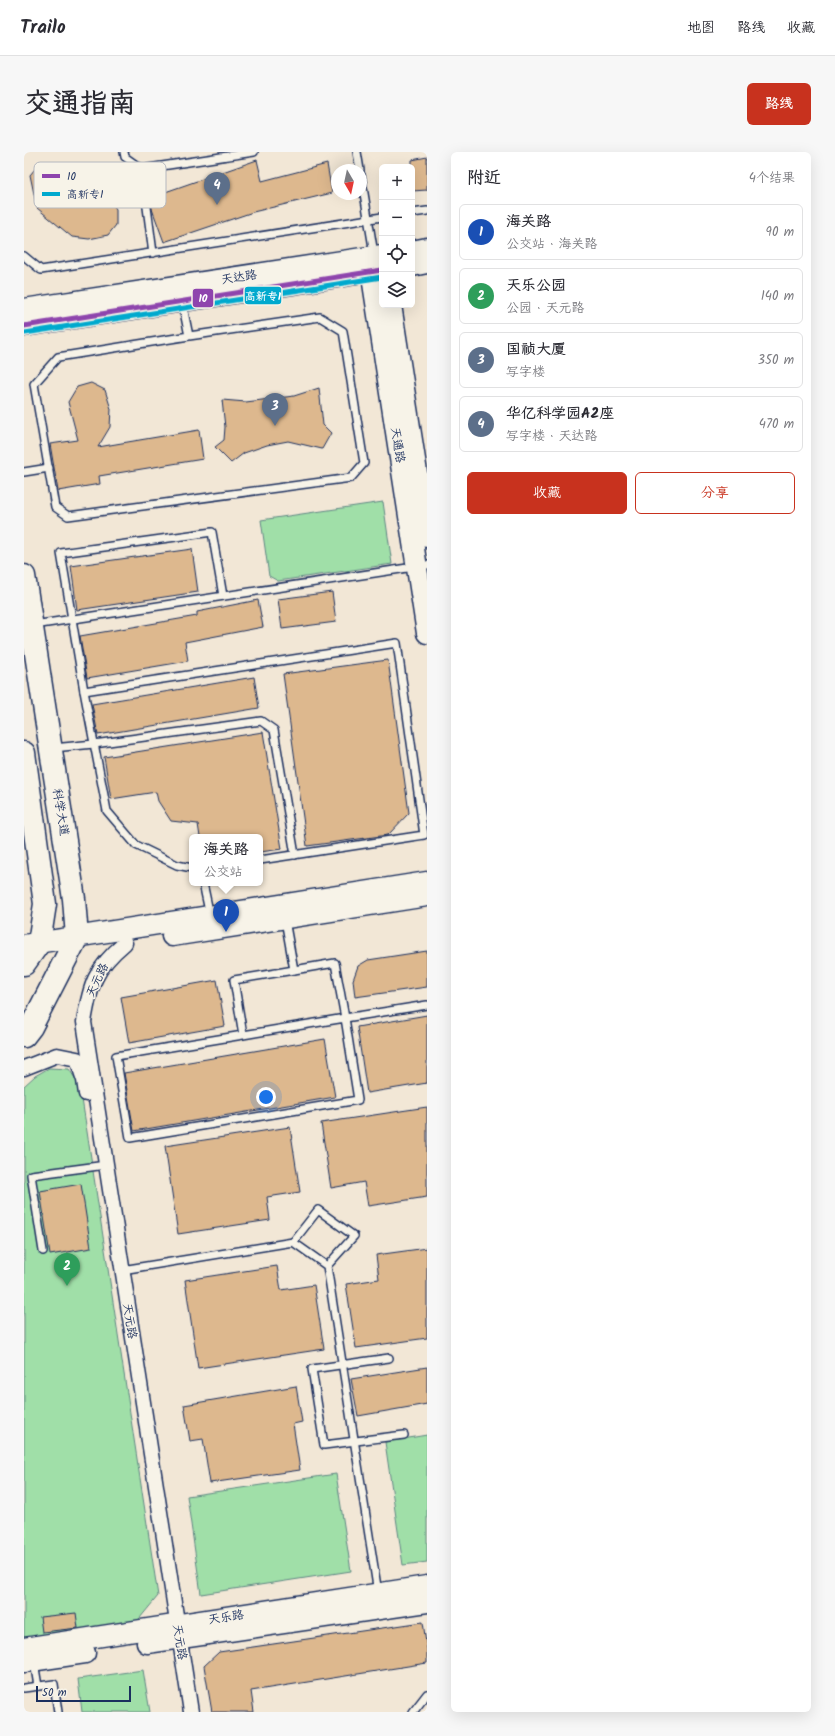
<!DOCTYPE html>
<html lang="zh">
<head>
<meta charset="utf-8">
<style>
	body { margin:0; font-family:Kalam,"LXGW WenKai TC",sans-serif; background:#f7f7f7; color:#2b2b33 }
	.controls { position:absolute; right:12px; top:12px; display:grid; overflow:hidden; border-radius:6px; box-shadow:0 4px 16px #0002 }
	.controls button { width:36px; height:36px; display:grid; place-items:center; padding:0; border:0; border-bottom:1px solid #e1e1e2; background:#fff; color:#2b2b33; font:20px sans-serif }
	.compass { position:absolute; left:307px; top:12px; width:36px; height:36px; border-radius:50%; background:#fff; box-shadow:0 4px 16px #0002; rotate:171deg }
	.scale { position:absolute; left:12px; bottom:10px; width:95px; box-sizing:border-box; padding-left:4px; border:2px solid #1b2f5e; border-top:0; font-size:11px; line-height:14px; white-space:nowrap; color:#1b2f5e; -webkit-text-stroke:3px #f7f3e8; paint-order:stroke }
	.you { position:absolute; left:242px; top:945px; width:14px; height:14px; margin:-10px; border:3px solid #fff; border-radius:50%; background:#1a73e8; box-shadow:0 0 0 6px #1a73e833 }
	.badge { display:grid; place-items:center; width:26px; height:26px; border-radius:50%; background:#c8321e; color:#fff; font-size:13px; font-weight:700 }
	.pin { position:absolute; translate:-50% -33px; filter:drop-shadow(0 1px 2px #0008) }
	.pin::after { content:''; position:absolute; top:21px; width:14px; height:12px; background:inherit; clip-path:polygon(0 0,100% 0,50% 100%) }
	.popup { position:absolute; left:165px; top:682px; width:74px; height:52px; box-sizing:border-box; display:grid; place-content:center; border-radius:6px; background:#fff; filter:drop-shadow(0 1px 3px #0005); font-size:13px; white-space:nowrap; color:#7c7c81 }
	.popup b { font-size:15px; color:#2b2b33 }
	.popup::after { content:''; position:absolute; left:50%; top:100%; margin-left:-8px; border:8px solid transparent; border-top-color:#fff }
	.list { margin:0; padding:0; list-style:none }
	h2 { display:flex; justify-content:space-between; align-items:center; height:52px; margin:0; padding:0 16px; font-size:17px }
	h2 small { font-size:13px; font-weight:400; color:#7c7c81 }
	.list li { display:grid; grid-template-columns:26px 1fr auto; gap:12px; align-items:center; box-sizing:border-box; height:56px; margin:0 8px 8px; padding:0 8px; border:1px solid #e1e1e2; border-radius:6px }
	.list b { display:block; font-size:15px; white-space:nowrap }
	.list p { margin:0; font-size:13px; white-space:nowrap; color:#7c7c81 }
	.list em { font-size:13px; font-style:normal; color:#7c7c81 }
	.actions { display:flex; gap:8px; padding:12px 16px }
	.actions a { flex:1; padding:9px 0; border:1px solid #c8321e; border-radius:6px; text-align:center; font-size:14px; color:#c8321e }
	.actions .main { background:#c8321e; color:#fff }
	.icon { flex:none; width:22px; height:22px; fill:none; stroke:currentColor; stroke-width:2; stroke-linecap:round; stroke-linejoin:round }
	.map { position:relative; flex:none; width:403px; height:1560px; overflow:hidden; border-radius:6px }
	header { display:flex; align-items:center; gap:24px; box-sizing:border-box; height:56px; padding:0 20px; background:#fff; border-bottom:1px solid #e1e1e2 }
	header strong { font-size:19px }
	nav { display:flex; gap:22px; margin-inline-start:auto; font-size:14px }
	.intro { display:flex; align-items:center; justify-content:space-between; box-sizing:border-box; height:96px; padding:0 24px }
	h1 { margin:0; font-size:28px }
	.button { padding:10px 18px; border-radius:6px; background:#c8321e; color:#fff; font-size:14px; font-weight:700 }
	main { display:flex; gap:24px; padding:0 24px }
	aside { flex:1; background:#fff; border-radius:6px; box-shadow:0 4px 16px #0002 }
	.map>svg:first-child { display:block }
	.green { fill:#a0dfa8; stroke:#5e8783 }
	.building { fill:#ddb88e; stroke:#1b2f5e }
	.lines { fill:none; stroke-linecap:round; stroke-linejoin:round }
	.lane-casing { stroke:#1b2f5e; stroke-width:10 }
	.street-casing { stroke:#1b2f5e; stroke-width:17 }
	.secondary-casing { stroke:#1b2f5e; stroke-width:23 }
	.primary-casing { stroke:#1b2f5e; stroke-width:25 }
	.lane { stroke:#f7f3e8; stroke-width:7 }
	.street { stroke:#f7f3e8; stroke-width:14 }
	.secondary { stroke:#f7f3e8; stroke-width:20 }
	.primary { stroke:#f7f3e8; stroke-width:22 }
	.bus-1-casing { stroke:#f7f3e8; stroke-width:8 }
	.bus-2-casing { stroke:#f7f3e8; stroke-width:8 }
	.bus-1 { stroke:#8e44ad; stroke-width:5 }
	.bus-2 { stroke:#00a9ce; stroke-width:5 }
	.labels { text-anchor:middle; stroke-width:3; stroke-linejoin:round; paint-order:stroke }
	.street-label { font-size:12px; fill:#1b2f5e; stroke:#f7f3e8 }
	.key { fill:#f7f3e8; stroke:#b5b8bf; stroke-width:1 }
	.key-label { font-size:11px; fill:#1b2f5e }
	.line-badge { stroke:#f7f3e8; stroke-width:1.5 }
	.badge-label { font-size:11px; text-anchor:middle; font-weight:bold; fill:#fff }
</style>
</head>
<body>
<header>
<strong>Trailo</strong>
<nav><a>地图</a><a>路线</a><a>收藏</a></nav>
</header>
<div class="intro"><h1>交通指南</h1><a class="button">路线</a></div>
<main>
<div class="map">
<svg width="403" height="1560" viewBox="0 0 403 1560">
	<rect width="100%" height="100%" fill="#f2e7d6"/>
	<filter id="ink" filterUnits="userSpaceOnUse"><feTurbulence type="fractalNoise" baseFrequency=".025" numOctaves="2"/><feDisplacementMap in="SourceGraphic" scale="8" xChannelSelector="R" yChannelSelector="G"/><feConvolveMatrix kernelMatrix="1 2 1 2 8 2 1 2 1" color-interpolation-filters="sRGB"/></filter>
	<g filter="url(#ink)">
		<g class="green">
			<path d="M359,350L368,412L254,429L245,424L237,368Z"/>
			<path d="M25,916L45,917L56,934L134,1444L111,1472L0,1489V934L11,924Z"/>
			<path d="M403,1283V1410L379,1413L361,1290Z"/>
			<path d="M312,1322L327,1419L177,1442L163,1344Z"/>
			<path d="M119,1518L126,1560H58L54,1527Z"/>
		</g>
		<g class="building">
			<path d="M403,5V38L388,39V8Z"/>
			<path d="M233,8L238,29L303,12L308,41L229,60L140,90L128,57L127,45Z"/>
			<path d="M42,12L62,20L78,36L92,57V73L84,83L65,87L48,85L13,56L6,23L11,17L24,13Z"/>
			<path d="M67,231L81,238L87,257L86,275L74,295L175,278L179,307L75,324L76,332L34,339L26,292L54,288L44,250L53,235Z"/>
			<path d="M295,236L299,273L307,281L298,297L264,289L243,293L220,301L207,311L191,295L200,288L201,275L198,248L222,250L270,244Z"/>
			<path d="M168,397L174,440L53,458L47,414Z"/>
			<path d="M308,440L312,470L258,477L254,447Z"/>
			<path d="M234,448L239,475L161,490L164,509L63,526L56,484L173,464V460Z"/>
			<path d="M364,508L385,661L364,683L283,694L259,522Z"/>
			<path d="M230,525L235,556L74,583L68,552Z"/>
			<path d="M239,580L258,697L236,700V685H176L174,672L147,669L134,649L132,640L87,647L80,605Z"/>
			<path d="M403,799V835L331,845L329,828L334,814L344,808Z"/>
			<path d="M193,828L201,874L105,891L97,845Z"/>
			<path d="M403,863V931L343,941L333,875Z"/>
			<path d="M301,887L311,945L110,979L100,921Z"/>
			<path d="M403,955V1045L344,1054L340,1030L307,1036L297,971Z"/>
			<path d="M266,975L276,1040L243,1045L246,1068L154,1082L141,994Z"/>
			<path d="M57,1032L67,1096L26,1103L16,1039Z"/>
			<path d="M403,1096V1186L332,1196L322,1132L355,1127L352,1103Z"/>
			<path d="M253,1114L257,1138L290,1133L300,1197L174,1216L161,1128Z"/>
			<path d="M403,1215V1252L334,1264L327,1227Z"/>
			<path d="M272,1234L278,1270L269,1272L276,1318L186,1331L179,1287L166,1289L160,1253Z"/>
			<path d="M52,1461L54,1476L18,1480L16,1465Z"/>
			<path d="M399,1470L403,1498V1511L227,1539L230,1560H188L180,1514L195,1500Z"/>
		</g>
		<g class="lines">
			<g class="lane-casing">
				<g id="lane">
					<path d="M100,0L101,5L118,17L230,0"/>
					<path d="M333,0L336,18"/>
					<path d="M118,17L129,101"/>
					<path d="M337,23L350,102"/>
					<path d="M388,61L403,59"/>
					<path d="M0,104L17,118L358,65"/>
					<path d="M158,150L165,184L296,165L319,179L340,311L327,326L44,364L31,355L10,232L34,205L165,184"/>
					<path d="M0,320L25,316"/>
					<path d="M10,473L403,413"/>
					<path d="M60,539L37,401L188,380L199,444"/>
					<path d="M29,596L70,592L237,569L250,578L271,703"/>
					<path d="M168,716L153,713L112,693L83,659L60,539L373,491L400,683L236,708"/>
					<path d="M179,731L186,764"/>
					<path d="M261,768L270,818L311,811L321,866L403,853"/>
					<path d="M219,883L92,904L106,986L334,948L321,866L219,883L210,828L270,818"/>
					<path d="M19,1099L7,1023L82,1013"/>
					<path d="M303,1114L330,1084L294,1058L269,1090L303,1114L354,1441"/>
					<path d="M98,1118L269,1090"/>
					<path d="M365,1206L288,1217L300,1293L380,1283"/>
					<path d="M10,1510L14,1534"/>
					<path d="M0,1536L30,1532L34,1560"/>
					<path d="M389,1560L403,1542"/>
				</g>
			</g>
			<g class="street-casing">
				<g id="street">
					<path d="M101,791C71,816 66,833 60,870L167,1560"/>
					<path d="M0,916L33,903L53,907L60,928L62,942"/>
				</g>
			</g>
			<g class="secondary-casing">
				<g id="secondary">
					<path d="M388,99L403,96"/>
					<path d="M345,105L403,481"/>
					<path d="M388,114L403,111"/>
					<path d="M367,153L403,385"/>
					<path d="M0,157L358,103"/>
					<path d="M0,174L358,118"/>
					<path d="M148,784L403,744"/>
					<path d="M0,793L403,730"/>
					<path d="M123,1491L403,1450"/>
					<path d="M0,1496L403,1434"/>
					<path d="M0,1510L61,1501"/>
				</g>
			</g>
			<g class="primary-casing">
				<g id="primary">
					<path d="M0,424L50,747L53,785L7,875L0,884"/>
					<path d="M0,601L21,752L15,791L0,812"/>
				</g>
			</g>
			<use href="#lane" class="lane"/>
			<use href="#street" class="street"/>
			<use href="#secondary" class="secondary"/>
			<use href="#primary" class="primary"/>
			<g class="bus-1-casing">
				<path id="bus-1" d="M0,174L358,118"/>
			</g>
			<g class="bus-2-casing">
				<path id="bus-2" d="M1,181L358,125"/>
			</g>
			<use href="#bus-1" class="bus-1"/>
			<use href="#bus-2" class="bus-2"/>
		</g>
	</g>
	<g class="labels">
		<g class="street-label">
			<text transform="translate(215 125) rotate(-9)" y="4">天达路</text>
			<text transform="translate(374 293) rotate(81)" y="4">天通路</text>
			<text transform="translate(37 660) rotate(81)" y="4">科学大道</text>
			<text transform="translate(73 828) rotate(-65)" y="4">天元路</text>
			<text transform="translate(106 1169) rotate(81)" y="4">天元路</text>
			<text transform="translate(202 1465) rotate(-9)" y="4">天乐路</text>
			<text transform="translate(156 1490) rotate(81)" y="4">天元路</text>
		</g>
	</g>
	<rect x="10" y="10" width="132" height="46" rx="6" class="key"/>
	<rect x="18" y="22" width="18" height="4" fill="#8e44ad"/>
	<rect x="18" y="40" width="18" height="4" fill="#00a9ce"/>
	<g class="key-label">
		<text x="43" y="28">10</text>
		<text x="43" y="46">高新专1</text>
	</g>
	<g class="line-badge">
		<rect x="220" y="134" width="38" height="19" rx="4" fill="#00a9ce"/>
		<rect x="168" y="136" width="22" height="20" rx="4" fill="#8e44ad"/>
	</g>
	<g class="badge-label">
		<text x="239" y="148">高新专1</text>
		<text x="179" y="150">10</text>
	</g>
</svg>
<div class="controls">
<button>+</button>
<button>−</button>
<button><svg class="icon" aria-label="locate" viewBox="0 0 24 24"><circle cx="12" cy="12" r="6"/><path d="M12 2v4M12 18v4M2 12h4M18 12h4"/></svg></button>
<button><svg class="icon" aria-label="layers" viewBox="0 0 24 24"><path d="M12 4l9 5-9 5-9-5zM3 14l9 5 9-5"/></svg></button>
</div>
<svg class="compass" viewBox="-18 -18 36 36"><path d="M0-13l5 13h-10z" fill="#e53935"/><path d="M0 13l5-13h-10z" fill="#7c7c81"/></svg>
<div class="scale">50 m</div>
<div class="you"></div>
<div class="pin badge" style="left:202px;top:780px;background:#1a4fb4">1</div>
<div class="popup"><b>海关路</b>公交站</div>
<div class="pin badge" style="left:43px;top:1134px;background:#2e9e5b">2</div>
<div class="pin badge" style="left:251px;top:274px;background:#5c6f8a">3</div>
<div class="pin badge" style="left:193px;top:53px;background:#5c6f8a">4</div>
</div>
<aside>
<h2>附近<small>4个结果</small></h2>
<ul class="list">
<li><span class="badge" style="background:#1a4fb4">1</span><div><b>海关路</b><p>公交站 · 海关路</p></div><em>90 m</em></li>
<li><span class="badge" style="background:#2e9e5b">2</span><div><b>天乐公园</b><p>公园 · 天元路</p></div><em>140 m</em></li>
<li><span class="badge" style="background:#5c6f8a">3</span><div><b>国祯大厦</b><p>写字楼</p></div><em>350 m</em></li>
<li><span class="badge" style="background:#5c6f8a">4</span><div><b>华亿科学园A2座</b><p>写字楼 · 天达路</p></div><em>470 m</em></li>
</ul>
<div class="actions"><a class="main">收藏</a><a>分享</a></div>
</aside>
</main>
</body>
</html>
